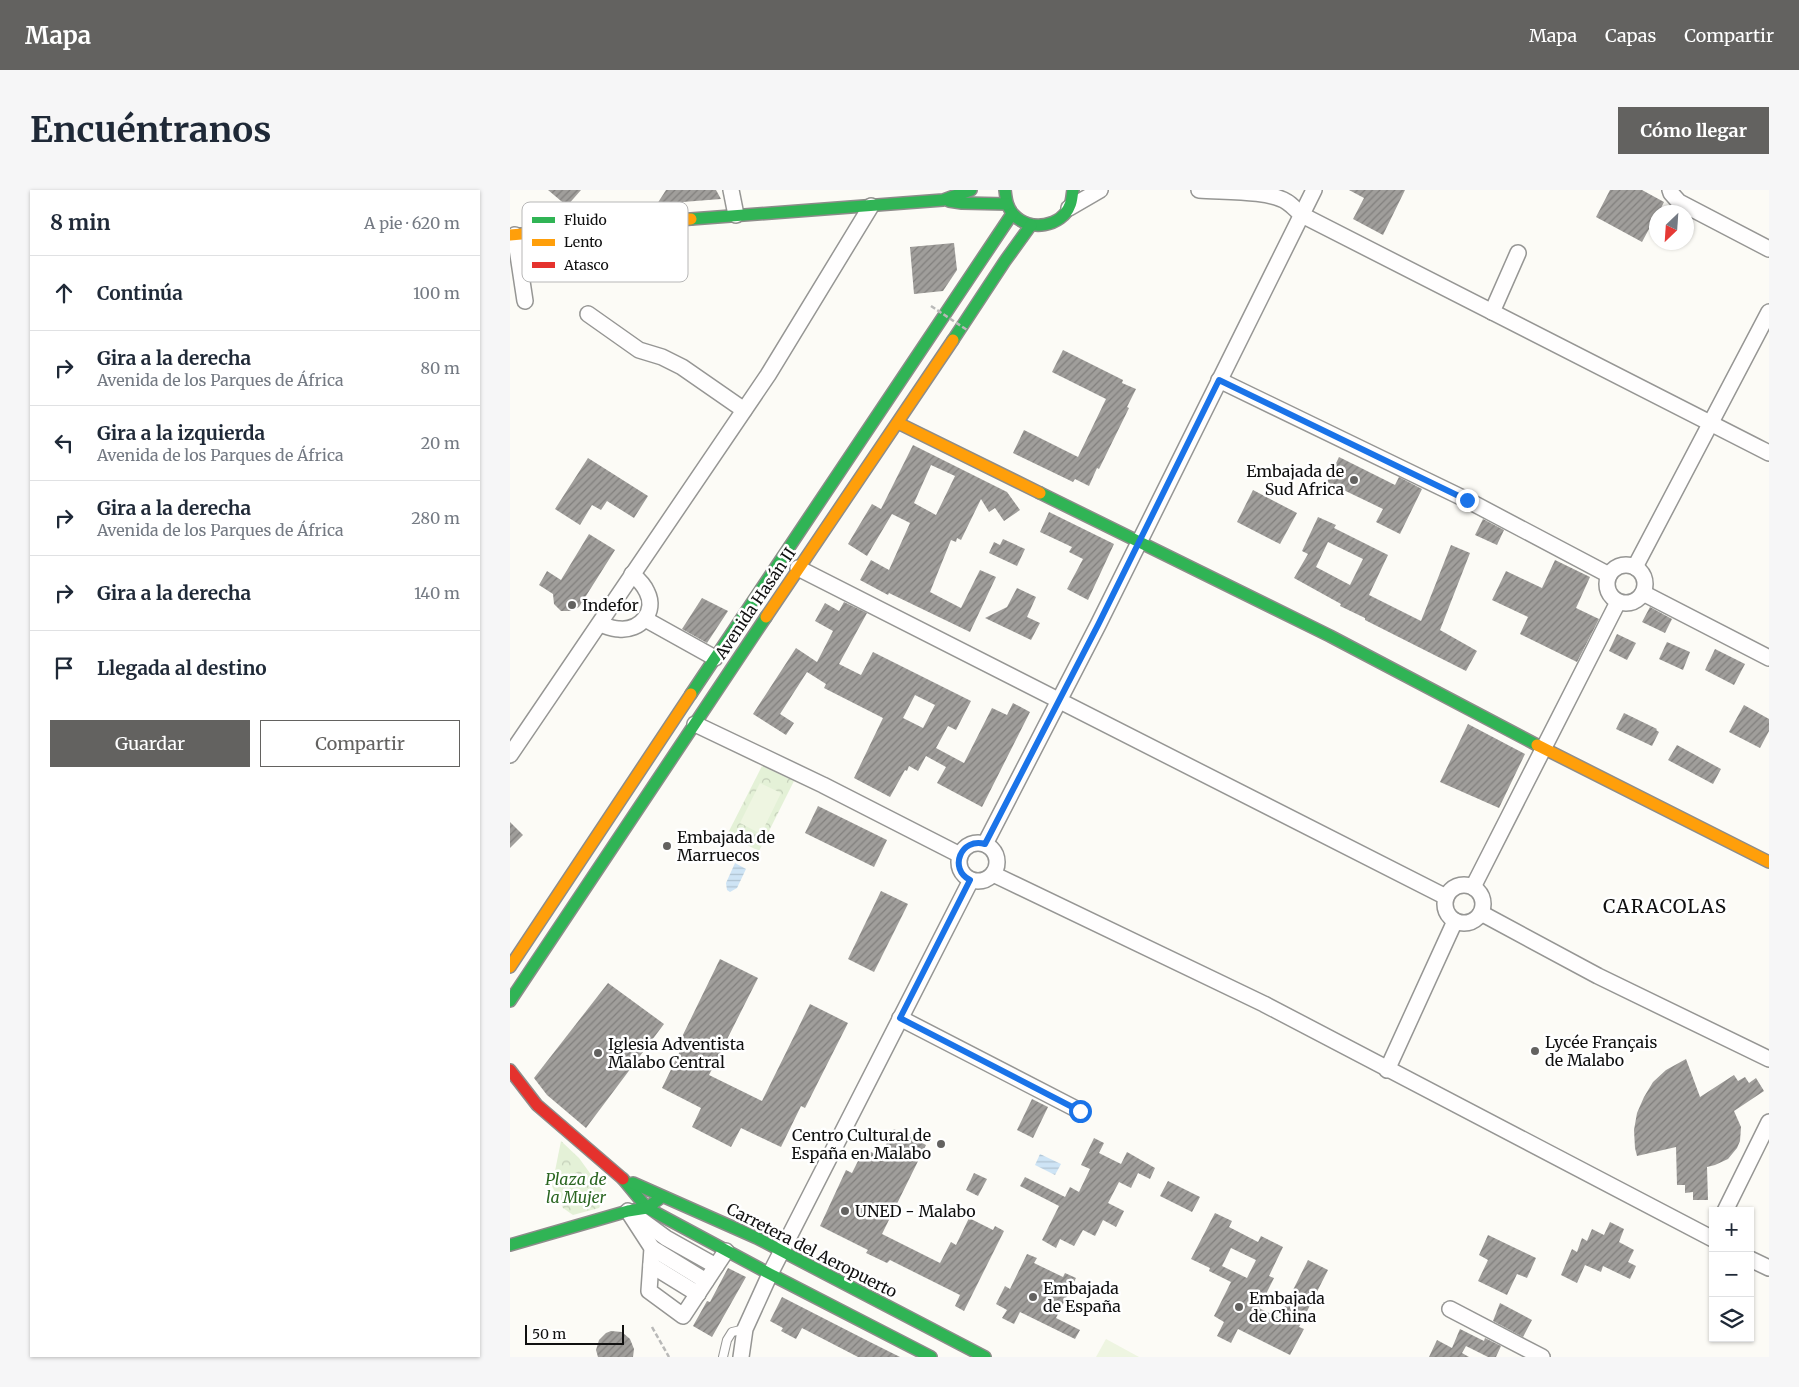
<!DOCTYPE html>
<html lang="es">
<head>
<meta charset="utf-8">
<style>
	body { margin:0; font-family:Merriweather,serif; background:#f6f6f7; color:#1f2937 }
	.controls { position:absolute; right:15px; bottom:15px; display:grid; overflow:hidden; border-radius:0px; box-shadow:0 1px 4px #0004 }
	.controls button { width:45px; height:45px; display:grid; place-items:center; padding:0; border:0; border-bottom:1px solid #e0e1e3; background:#fff; color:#1f2937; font:25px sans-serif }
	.compass { position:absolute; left:1139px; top:15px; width:45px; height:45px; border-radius:50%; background:#fff; box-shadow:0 1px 4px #0004; rotate:205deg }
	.scale { position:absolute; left:15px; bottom:12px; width:99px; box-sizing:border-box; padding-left:5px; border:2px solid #101010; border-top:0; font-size:14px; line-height:18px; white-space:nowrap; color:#101010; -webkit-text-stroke:4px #fff; paint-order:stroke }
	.stop { position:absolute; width:15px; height:15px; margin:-11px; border:4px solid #1a73e8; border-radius:50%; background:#fff }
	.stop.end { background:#1a73e8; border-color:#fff; box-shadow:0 1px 5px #0008 }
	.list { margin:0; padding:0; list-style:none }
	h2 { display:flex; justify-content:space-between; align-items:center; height:65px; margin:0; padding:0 20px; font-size:21px }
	h2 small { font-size:16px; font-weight:400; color:#747a83 }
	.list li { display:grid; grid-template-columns:32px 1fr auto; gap:15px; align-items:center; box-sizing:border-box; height:75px; padding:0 20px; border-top:1px solid #e0e1e3 }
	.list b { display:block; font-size:19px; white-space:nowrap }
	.list p { margin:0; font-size:16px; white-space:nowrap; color:#747a83 }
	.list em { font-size:16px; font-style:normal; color:#747a83 }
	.actions { display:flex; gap:10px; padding:15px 20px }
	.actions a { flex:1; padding:11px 0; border:1px solid #636260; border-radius:0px; text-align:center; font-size:18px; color:#636260 }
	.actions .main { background:#636260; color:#fff }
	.icon { flex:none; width:28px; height:28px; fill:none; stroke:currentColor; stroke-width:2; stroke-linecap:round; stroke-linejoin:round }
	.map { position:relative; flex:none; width:1259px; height:1167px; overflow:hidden; border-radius:0px }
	header { display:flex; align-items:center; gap:30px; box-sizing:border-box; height:70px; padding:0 25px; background:#636260; color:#fff }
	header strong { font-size:24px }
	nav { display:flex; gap:28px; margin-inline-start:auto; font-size:18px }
	.intro { display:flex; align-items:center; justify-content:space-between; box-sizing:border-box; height:120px; padding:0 30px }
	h1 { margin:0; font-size:35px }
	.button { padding:12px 22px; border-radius:0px; background:#636260; color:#fff; font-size:18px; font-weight:700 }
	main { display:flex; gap:30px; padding:0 30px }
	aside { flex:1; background:#fff; border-radius:0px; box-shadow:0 1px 4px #0004 }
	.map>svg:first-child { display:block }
	.park { fill:url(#park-crowns) }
	.pitch { fill:#eef5e1 }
	.water { fill:url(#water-rules) }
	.building { fill:url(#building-hatch); fill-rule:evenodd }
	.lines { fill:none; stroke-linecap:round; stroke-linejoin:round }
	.lane-casing { stroke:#969694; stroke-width:10 }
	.street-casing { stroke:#969694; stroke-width:18 }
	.fast-casing { stroke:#8d8c8a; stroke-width:14 }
	.slow-casing { stroke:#8d8c8a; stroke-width:14 }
	.jam-casing { stroke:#8d8c8a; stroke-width:14 }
	.path { stroke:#b9b9b8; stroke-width:2.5; stroke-dasharray:5 2.5; stroke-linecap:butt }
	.lane { stroke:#fffefe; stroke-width:8 }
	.street { stroke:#fffefe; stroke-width:15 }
	.fast { stroke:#30b455; stroke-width:11 }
	.slow { stroke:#ff9f0a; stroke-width:11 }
	.jam { stroke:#e5322d; stroke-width:11 }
	.path-bridge { stroke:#b9b9b8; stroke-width:2.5; stroke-dasharray:5 2.5; stroke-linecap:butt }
	.route { stroke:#1a73e8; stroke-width:6 }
	.poi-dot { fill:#636260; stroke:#fff; stroke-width:2 }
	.labels { text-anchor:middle; stroke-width:5; stroke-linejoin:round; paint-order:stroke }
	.poi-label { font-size:16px; fill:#101010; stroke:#fff; text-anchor:start }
	.street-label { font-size:16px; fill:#101010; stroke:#fff }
	.park-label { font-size:16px; font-style:italic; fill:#2b6622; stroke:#fff }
	.quarter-label { font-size:19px; letter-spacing:1px; fill:#101010; stroke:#fff }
	.key { fill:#fff; stroke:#b7b7b7; stroke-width:1 }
	.key-label { font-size:14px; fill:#101010 }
</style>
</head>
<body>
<header>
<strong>Mapa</strong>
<nav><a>Mapa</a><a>Capas</a><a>Compartir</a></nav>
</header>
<div class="intro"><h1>Encuéntranos</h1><a class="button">Cómo llegar</a></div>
<main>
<aside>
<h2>8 min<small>A pie · 620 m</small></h2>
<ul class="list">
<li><svg class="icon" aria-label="ahead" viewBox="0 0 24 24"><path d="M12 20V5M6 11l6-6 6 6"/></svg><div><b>Continúa</b></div><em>100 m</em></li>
<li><svg class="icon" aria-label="right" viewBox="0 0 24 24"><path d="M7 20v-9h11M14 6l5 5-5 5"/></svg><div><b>Gira a la derecha</b><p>Avenida de los Parques de África</p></div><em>80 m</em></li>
<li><svg class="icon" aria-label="left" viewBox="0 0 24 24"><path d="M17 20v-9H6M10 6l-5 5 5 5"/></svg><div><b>Gira a la izquierda</b><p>Avenida de los Parques de África</p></div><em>20 m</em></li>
<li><svg class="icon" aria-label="right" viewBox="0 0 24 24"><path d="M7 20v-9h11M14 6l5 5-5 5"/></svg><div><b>Gira a la derecha</b><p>Avenida de los Parques de África</p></div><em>280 m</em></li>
<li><svg class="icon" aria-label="right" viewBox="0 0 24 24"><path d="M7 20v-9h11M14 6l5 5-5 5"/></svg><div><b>Gira a la derecha</b></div><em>140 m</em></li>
<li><svg class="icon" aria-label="arrive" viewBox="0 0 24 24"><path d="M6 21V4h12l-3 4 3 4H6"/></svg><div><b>Llegada al destino</b></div></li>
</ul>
<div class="actions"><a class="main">Guardar</a><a>Compartir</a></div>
</aside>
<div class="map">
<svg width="1259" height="1167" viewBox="0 0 1259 1167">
	<defs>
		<pattern id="park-crowns" width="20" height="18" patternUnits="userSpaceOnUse" patternTransform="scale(1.25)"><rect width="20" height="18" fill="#e4f1d7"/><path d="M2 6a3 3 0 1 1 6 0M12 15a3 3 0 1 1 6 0" fill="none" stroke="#c3ceb8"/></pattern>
		<pattern id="water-rules" width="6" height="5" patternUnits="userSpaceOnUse" patternTransform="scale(1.25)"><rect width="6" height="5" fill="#cee4f5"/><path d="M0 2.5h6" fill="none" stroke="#b0c3d1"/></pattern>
		<pattern id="building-hatch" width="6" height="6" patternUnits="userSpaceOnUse" patternTransform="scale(1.25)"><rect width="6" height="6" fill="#a09e9b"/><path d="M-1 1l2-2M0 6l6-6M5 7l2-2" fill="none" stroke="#817f7d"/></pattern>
	</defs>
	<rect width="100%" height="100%" fill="#fcfbf6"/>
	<g class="park">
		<path d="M252,576L284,591L249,661L217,645Z"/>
		<path d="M51,951L69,968L92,1000L93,1010L89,1018L63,1025L53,1018L42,996Z"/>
	</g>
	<g class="pitch">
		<path d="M250,593L271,603L251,644L230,633Z"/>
		<path d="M596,1149L629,1167H586Z"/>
	</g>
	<g class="water">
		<path d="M225,673L236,679L227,698L220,702L217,700L216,693Z"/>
		<path d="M530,964L551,974L545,985L525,975Z"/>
	</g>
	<g class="building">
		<path d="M38,0H71L57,16Z"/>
		<path d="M156,0H206L211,9L147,14Z"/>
		<path d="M839,0H895L873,45L843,29L854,8Z"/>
		<path d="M1100,0H1132L1154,12L1149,22H1146V26L1132,52L1086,27Z"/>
		<path d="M444,53L447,80L433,101L404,104L400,57Z"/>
		<path d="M553,160L613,190L612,193L626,199L617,217L619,218L589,279L587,278L579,296L565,289L563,292L503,263L514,240L568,267L596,209L542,182Z"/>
		<path d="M403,255L497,302L510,320L494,331L485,318L479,322L471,309L451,350L447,348L446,352L441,350L420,402L451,418L470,380L486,387L460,442L379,403L378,405L350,390L361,370L379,380L400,333L382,324L357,366L338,354L362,314L371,319ZM421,275L445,286L426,325L404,313Z"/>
		<path d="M829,267L885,295L889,287L912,299L890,344L866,332L873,319L817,292Z"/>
		<path d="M78,268L138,306L124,328L97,311L91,320L82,315L70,335L45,319Z"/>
		<path d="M743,300L787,323L770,354L727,332Z"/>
		<path d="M539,322L604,354L578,410L557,399L573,369L559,362L562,357L530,342Z"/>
		<path d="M808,327L826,335L824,338L878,365L859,405L911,431L941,355L960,363L930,440L967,461L956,481L855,430V428L830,416L831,414L784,388L798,364L792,361ZM818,352L853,369L840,395L806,377Z"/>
		<path d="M973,329L994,340L987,355L965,345Z"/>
		<path d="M79,344L105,360L69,417L61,421H51L44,414L43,404L29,395L37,381L51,390Z"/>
		<path d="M493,349L515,359L507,376L479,363L484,352L490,355Z"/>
		<path d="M1045,370L1080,387L1066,418L1089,429L1067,472L1010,444L1018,427L982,410L996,381L1032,398Z"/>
		<path d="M507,398L526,407L517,427L530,433L521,450L475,428L497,417Z"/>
		<path d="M192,408L218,421L197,453L172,439Z"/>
		<path d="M334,412L357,423L329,474L351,485L363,462L461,511L446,540L438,536L426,558L454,573L482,518L497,525L503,513L520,522L472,617L427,593L436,577L416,566L408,581L399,576L397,581L395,580L380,607L344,588L373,528L314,498L316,494L297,482L270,524L284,533L276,545L243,524L286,458L307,472L323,441L305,431L315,413L329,421ZM405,505L425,515L413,538L393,528Z"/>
		<path d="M1140,417L1162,429L1155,443L1132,432Z"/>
		<path d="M1107,444L1126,453L1117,470L1099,461Z"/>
		<path d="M1157,452L1180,462L1173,480L1149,469Z"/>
		<path d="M1205,459L1235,474L1224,495L1195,480Z"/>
		<path d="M1234,515L1259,529V541L1250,558L1219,542Z"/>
		<path d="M1114,523L1147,539L1146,540L1149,542L1142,556L1106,539Z"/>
		<path d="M958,534L1015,564L989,618L930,592Z"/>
		<path d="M1167,555L1211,579L1203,594L1158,570Z"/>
		<path d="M308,616L377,650L364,677L295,643Z"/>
		<path d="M0,632L13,645L0,658Z"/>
		<path d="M371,701L398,714L364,782L338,769Z"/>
		<path d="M210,769L248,788L199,885L252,911L300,814L338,833L295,918L291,916L271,957L231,938L221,957L182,937L191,918L152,898L172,857L168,855Z"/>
		<path d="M98,793L154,834L76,938L37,905L24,888Z"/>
		<path d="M1176,869L1190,907L1224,885L1228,891L1235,887L1239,893L1246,888L1254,901L1224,921L1231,937L1230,951L1227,958L1218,969L1205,975L1197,977L1198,1010H1183V1002L1175,1003V995H1167L1166,957L1127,966L1125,958L1124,940L1127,923L1134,907L1143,892L1156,880Z"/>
		<path d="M522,909L538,917L523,948L507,940Z"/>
		<path d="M384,939L416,955L372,1044L430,1073L441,1052L446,1055L459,1028L483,1040L485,1036L494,1041L454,1121L445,1116L450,1105L380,1070L377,1073L356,1063L358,1060L310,1036L336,980L342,983L354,959L370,966Z"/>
		<path d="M584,948L594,953L589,963L611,974L617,962L645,978L640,989L628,983L621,998L609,992L598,1013L614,1021L606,1037L593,1030L585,1046L573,1040L564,1056L550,1049L546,1058L532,1050L549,1016L510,996L515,987L555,1007L560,997L569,1002L580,979L571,975Z"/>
		<path d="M464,983L477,989L468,1006L456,1000Z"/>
		<path d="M658,991L690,1007L682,1022L650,1006Z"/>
		<path d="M705,1023L722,1031L719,1037L748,1052L751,1046L773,1057L759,1086L764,1088L749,1118L769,1128L798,1070L818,1080L789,1137L794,1139L780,1165L728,1139L721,1153L707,1146L714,1132L704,1126L721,1092L699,1081L700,1078L681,1069ZM721,1058L746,1070L737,1088L712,1076Z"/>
		<path d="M1100,1032L1114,1039L1109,1052L1124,1060L1118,1072L1126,1076L1120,1089L1093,1076L1091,1082L1075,1075L1067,1093L1051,1085L1062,1059L1067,1062L1072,1048L1077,1051L1082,1039L1094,1045Z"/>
		<path d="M978,1045L1026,1068L1017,1088L1007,1084L997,1105L968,1091L978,1070L969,1065Z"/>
		<path d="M517,1064L527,1068L524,1073L553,1087L555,1083L566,1088L546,1128L570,1140L565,1149L510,1122L504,1134L492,1128L497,1120L486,1114L495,1096L500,1099Z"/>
		<path d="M218,1078L236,1087L202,1147L183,1136L197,1111L200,1112Z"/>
		<path d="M272,1107L358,1151L390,1167H348L292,1138L286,1149L271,1141L273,1138L260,1131Z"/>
		<path d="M990,1113L1022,1130L1013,1147L983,1131Z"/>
		<path d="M950,1139L974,1151L975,1148L991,1156L986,1167H978L956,1156L952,1163L959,1167H919L927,1150L942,1158Z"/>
		<path d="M101,1141L112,1142L120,1149L124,1159L123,1167H88L86,1160L89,1150L96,1143Z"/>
	</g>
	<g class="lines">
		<g class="lane-casing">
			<path id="lane" d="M213,1167L217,1150L222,1142L235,1139"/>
		</g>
		<g class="street-casing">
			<g id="street">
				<path d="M221,0L226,25"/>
				<path d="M689,0C712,2 759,0 777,12C782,15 787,21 792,25C948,103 1103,184 1259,263"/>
				<path d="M1160,0L1161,3L1169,12L1259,59"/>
				<path d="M559,18L590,0"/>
				<path d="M5,45L15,111"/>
				<path d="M982,122L1008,63"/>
				<path d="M78,124L129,160L152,167L172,177L234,220"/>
				<path d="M709,190L957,310L1099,385"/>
				<circle cx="1116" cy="394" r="19"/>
				<path d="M1125,377L1259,122"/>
				<path d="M288,378L936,707"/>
				<path d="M1133,403L1259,468"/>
				<path d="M135,429L205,468"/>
				<path d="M90,434C96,436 102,439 109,439C130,441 147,422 137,402C134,395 128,389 122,384"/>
				<path d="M185,534L313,595L450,665"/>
				<path d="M0,565L258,185L361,16"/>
				<circle cx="468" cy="672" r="19"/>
				<path d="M475,654L588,435L804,0"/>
				<path d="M483,684L754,814L1203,1049"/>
				<circle cx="954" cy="714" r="19"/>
				<path d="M963,697L1108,412"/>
				<path d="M971,723L1088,786L1259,869"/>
				<path d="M390,828L570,921"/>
				<path d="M877,880L945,731"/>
				<path d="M118,1021L142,1058L139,1101L173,1126L216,1061"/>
				<path d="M1215,1021L1259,932"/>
				<path d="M126,1026L156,1048L206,1076"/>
				<path d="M142,1058L196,1091"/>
				<path d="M1240,1069L1259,1078"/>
				<path d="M141,1075L188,1104"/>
				<path d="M940,1119L1032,1167"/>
				<path d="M231,1167L235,1139L260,1084L461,690"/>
			</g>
		</g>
		<g class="fast-casing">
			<g id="fast">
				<path d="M495,0C496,9 497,18 504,25C519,42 552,37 560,15C562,11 562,5 563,0"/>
				<path d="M439,11L452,13L497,14"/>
				<path d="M181,29L433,10L461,0"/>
				<path d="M443,150L495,71L521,35"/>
				<path d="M530,303L820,446L1027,555"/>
				<path d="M181,504L502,24"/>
				<path d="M0,811L256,427"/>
				<path d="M113,989L137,1018L260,1084L421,1167"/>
				<path d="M123,993L247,1048L475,1167"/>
				<path d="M0,1055L118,1021L137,1018L149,1009"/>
			</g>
		</g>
		<g class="slow-casing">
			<g id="slow">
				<path d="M0,45L181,29"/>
				<path d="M388,233L530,303"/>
				<path d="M256,427L443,150"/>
				<path d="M1027,555L1259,672"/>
				<path d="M0,777L181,504"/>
			</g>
		</g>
		<g class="jam-casing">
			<path id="jam" d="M0,880L27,915L113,989"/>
		</g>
		<path class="path" d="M142,1137L159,1167"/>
		<use href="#lane" class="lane"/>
		<use href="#street" class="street"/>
		<use href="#fast" class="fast"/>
		<use href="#slow" class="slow"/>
		<use href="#jam" class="jam"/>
		<path class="path-bridge" d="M421,116L457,140"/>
	</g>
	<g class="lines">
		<path class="route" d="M570,921L390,828L460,690C438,679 451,647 475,654L588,435L709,190L957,310"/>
	</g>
	<g class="poi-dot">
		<circle cx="844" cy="290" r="5"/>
		<circle cx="62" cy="415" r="5"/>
		<circle cx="157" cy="656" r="5"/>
		<circle cx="1025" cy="861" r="5"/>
		<circle cx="88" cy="863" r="5"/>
		<circle cx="431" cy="954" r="5"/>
		<circle cx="335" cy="1021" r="5"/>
		<circle cx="523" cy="1107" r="5"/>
		<circle cx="729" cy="1117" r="5"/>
	</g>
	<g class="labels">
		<g class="poi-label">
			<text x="834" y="287" text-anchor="end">Embajada de<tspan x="834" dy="18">Sud Africa</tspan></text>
			<text x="72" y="421">Indefor</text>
			<text x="167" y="653">Embajada de<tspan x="167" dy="18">Marruecos</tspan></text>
			<text x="1035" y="858">Lycée Français<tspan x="1035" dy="18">de Malabo</tspan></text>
			<text x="98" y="860">Iglesia Adventista<tspan x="98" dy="18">Malabo Central</tspan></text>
			<text x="421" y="951" text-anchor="end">Centro Cultural de<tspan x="421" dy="18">España en Malabo</tspan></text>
			<text x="345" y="1027">UNED - Malabo</text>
			<text x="533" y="1104">Embajada<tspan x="533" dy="18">de España</tspan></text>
			<text x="739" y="1114">Embajada<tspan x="739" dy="18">de China</tspan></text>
		</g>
		<g class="street-label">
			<text transform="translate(245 413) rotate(-56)" y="6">Avenida Hasán II</text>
			<text transform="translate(302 1060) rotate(27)" y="6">Carretera del Aeropuerto</text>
		</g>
		<g class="park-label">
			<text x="66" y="995">Plaza de<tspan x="66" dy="18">la Mujer</tspan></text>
		</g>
		<g class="quarter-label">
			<text x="1155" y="723">CARACOLAS</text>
		</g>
	</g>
	<rect x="12" y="12" width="166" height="80" rx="8" class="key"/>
	<rect x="22" y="27" width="23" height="6" fill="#30b455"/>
	<rect x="22" y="49" width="23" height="7" fill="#ff9f0a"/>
	<rect x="22" y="72" width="23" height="6" fill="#e5322d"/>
	<g class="key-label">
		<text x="54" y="35">Fluido</text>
		<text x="54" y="57">Lento</text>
		<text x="54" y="80">Atasco</text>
	</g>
</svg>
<div class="controls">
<button>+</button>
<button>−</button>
<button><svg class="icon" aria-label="layers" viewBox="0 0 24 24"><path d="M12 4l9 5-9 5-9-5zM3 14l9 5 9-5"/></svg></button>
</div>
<svg class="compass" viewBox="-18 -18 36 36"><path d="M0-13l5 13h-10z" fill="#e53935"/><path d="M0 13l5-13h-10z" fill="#747a83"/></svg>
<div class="scale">50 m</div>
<div class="stop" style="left:570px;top:921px"></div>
<div class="stop end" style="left:957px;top:310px"></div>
</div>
</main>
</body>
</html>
